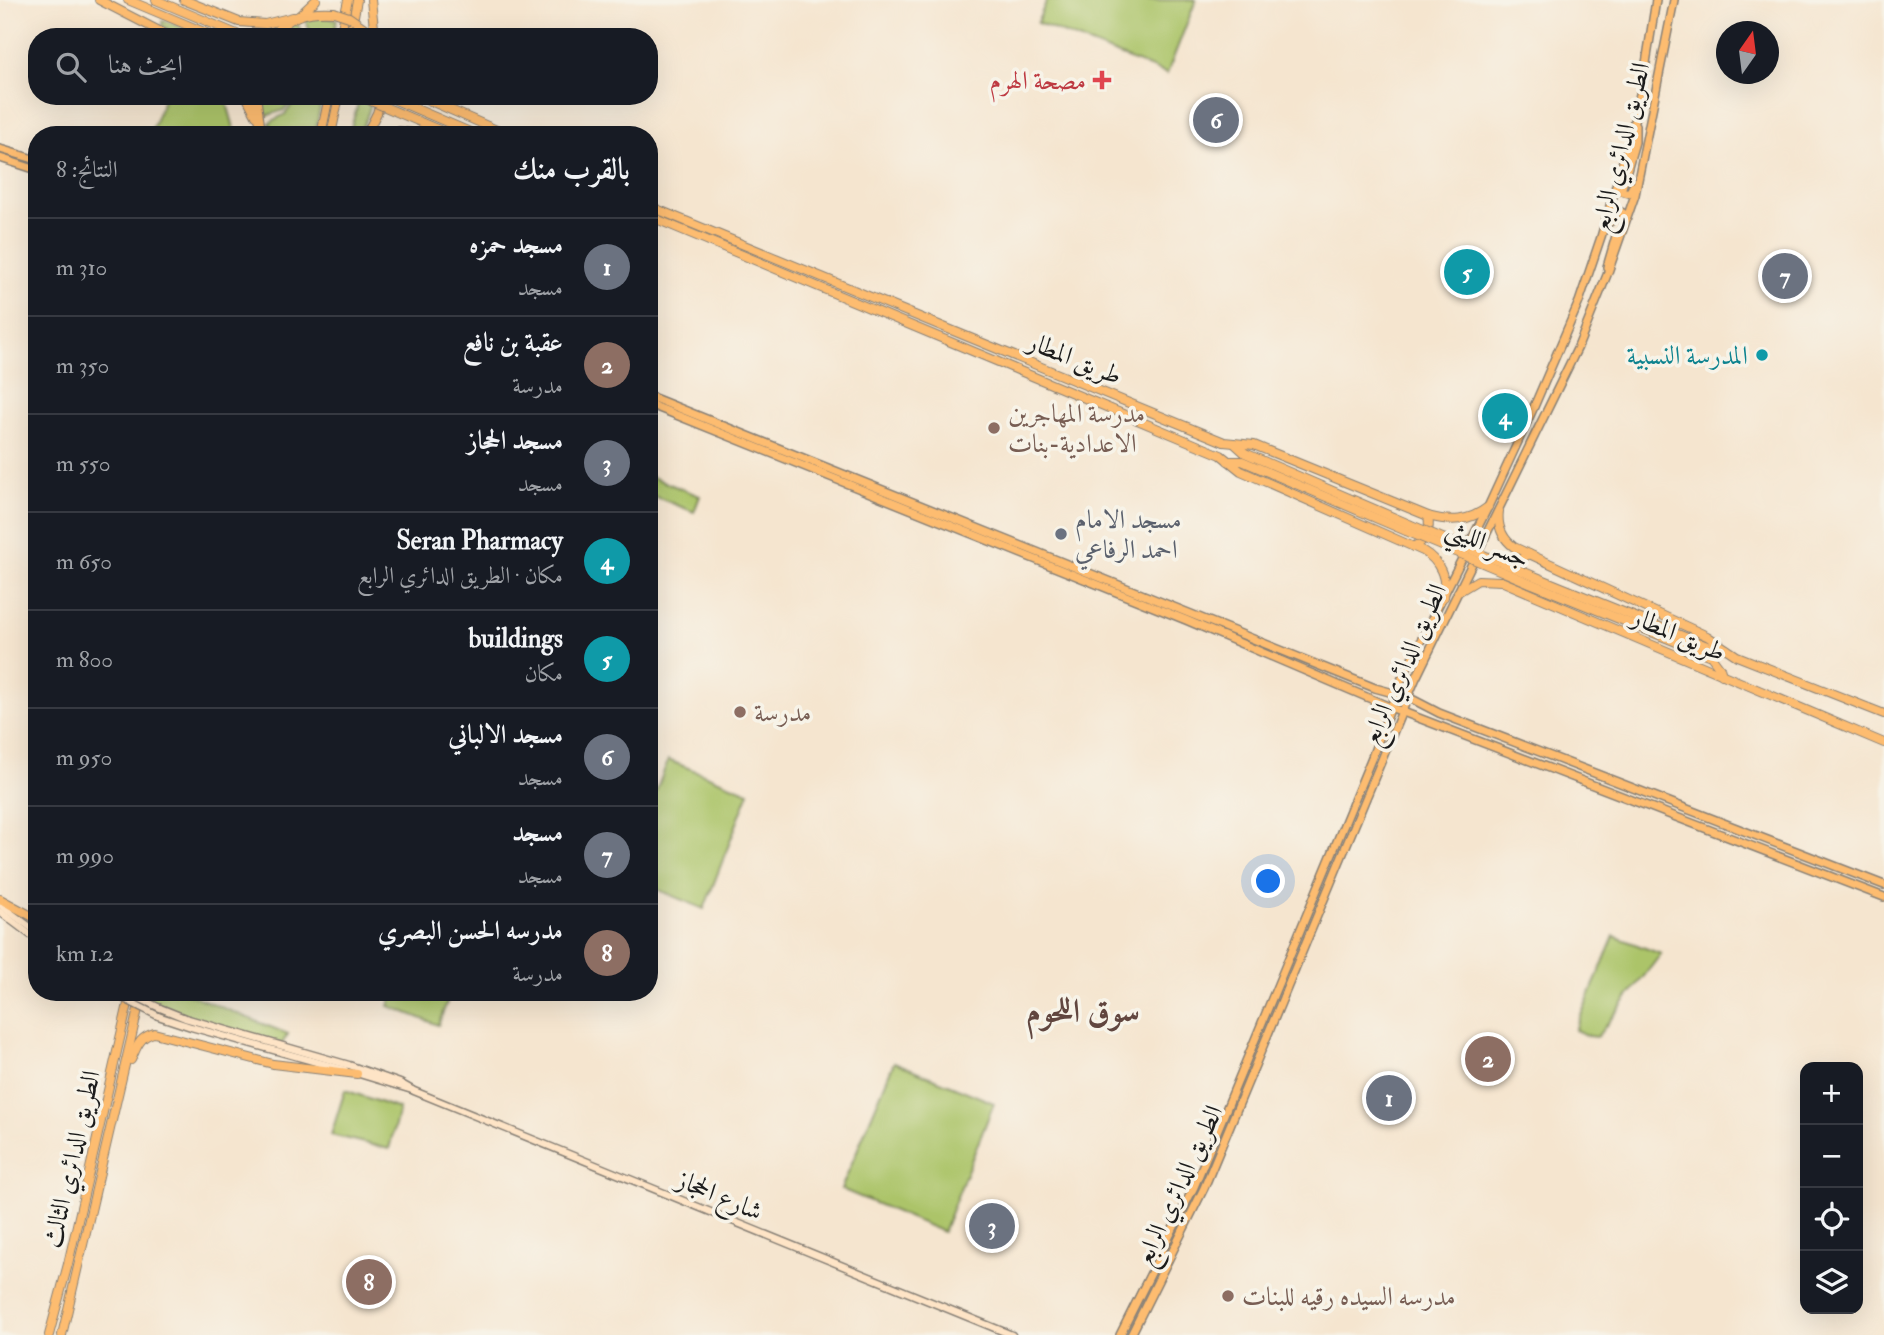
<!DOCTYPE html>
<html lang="ar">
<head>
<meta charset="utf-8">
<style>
	body { margin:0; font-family:"IM FELL Double Pica",Amiri,serif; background:#242831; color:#f1f3f6; direction:rtl }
	.controls { position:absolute; right:21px; bottom:21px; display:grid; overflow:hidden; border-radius:14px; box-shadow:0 7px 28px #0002 }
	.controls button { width:63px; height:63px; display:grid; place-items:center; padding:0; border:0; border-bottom:2px solid #363941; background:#171b24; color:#f1f3f6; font:35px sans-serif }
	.compass { position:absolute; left:1716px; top:21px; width:63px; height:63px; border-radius:50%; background:#171b24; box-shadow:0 7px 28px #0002; rotate:14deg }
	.you { position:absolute; left:1269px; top:882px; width:24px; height:24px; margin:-18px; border:5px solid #fff; border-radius:50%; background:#1a73e8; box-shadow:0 0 0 10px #1a73e833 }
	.badge { display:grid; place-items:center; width:46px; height:46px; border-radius:50%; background:#0b8043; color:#fff; font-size:23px; font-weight:700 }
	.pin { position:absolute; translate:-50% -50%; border:4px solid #fff; box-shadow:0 2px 7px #0006 }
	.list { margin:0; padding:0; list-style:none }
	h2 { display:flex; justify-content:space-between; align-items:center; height:91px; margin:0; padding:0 28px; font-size:30px }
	h2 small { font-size:23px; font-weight:400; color:#9ea1a6 }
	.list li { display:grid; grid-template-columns:46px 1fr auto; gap:21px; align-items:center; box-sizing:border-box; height:98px; padding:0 28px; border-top:2px solid #363941 }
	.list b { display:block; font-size:26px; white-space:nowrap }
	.list p { margin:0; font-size:23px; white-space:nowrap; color:#9ea1a6 }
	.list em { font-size:23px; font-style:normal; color:#9ea1a6 }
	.icon { flex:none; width:38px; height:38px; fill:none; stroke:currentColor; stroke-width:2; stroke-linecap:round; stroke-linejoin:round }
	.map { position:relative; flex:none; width:1884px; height:1335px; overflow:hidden; direction:ltr }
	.search { position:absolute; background:#171b24; box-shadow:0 7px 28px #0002; left:28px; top:28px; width:630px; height:77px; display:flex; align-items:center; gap:18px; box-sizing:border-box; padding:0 24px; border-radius:28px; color:#9ea1a6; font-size:26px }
	.panel { position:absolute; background:#171b24; box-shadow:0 7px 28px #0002; left:28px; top:126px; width:630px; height:875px; border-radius:28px; direction:rtl }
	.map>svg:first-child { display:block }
	.green { fill:#acc469; stroke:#647042; stroke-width:2 }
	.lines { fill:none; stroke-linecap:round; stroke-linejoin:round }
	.secondary-casing { stroke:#888076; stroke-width:9 }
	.primary-casing { stroke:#888076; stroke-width:10 }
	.highway-casing { stroke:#888076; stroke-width:10 }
	.secondary { stroke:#fee4c6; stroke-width:6 }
	.primary { stroke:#fdbc70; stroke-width:7 }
	.highway { stroke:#fdbc70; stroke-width:8 }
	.secondary-bridge-casing { stroke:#888076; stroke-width:9; stroke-linecap:butt }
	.highway-bridge-casing { stroke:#888076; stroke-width:10; stroke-linecap:butt }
	.secondary-bridge { stroke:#fee4c6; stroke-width:6 }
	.highway-bridge { stroke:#fdbc70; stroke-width:8 }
	.health-dot { fill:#e0444e; stroke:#f7f3e8; stroke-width:2.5 }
	.culture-dot { fill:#0f9aa8; stroke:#f7f3e8; stroke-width:2.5 }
	.education-dot { fill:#8d6e63; stroke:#f7f3e8; stroke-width:2.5 }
	.worship-dot { fill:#6b7280; stroke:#f7f3e8; stroke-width:2.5 }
	.labels { text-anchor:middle; stroke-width:7; stroke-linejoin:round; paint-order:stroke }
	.health-label { font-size:26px; fill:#be3a42; stroke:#f7f3e8; text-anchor:end }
	.street-label { font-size:26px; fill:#1c1c1c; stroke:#f7f3e8 }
	.culture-label { font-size:26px; fill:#0d838f; stroke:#f7f3e8; text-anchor:end }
	.education-label { font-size:26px; fill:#785e54; stroke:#f7f3e8; text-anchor:start }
	.worship-label { font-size:26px; fill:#5b616d; stroke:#f7f3e8; text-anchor:start }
	.district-label { font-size:33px; font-weight:bold; fill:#61463f; stroke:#f7f3e8 }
</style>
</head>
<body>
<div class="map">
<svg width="1884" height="1335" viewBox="0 0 1884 1335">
	<rect width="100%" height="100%" fill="#f7f3e8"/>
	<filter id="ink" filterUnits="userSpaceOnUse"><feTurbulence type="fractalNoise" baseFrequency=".0143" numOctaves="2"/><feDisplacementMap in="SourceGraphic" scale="14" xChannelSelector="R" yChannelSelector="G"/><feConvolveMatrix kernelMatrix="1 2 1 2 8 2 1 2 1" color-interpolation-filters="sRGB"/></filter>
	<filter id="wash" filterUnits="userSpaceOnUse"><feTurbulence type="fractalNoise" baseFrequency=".00686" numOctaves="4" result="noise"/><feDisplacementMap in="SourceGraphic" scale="28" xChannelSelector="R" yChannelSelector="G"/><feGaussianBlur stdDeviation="1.57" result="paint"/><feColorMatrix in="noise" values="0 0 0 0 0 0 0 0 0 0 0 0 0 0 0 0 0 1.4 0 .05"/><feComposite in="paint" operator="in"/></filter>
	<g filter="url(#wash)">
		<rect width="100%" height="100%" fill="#f5e5cf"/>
		<g class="green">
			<path d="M1047,0H1196L1167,74L1037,23Z"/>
			<path d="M311,16L337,19L333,37H312L305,18Z"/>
			<path d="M162,21L169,22L205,37H182L162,26Z"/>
			<path d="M297,23L304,37H280L286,30Z"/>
			<path d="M165,96H225L236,135H150Z"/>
			<path d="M262,96H296L284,110L266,116Z"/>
			<path d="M299,96H322L315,135H278L269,123L285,114Z"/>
			<path d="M360,96H372C370,111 366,124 356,135H349Z"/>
			<path d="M649,476L700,496L694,512L649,494Z"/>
			<path d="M668,760L749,792L704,909L649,886V810Z"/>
			<path d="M1614,936L1661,954L1597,1037L1589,1036L1575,1030Z"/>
			<path d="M151,992H184L288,1034L282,1044L186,1018L148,1002Z"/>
			<path d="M394,992H451L438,1025L389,1006Z"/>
			<path d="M894,1062L994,1103L943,1232L841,1189Z"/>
			<path d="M345,1090L399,1109L389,1149L331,1135Z"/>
		</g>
	</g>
	<g filter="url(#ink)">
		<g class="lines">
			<g class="secondary-casing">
				<g id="secondary">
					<path d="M0,905L37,932"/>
					<path d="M0,912L37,940"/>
					<path d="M160,1008L185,1018L349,1065L400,1083L414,1091L1012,1335"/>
					<path d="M158,1016L191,1027L345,1070"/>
					<path d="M356,1073L412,1090"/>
				</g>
			</g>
			<g class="primary-casing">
				<g id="primary">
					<path d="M0,149L37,160"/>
					<path d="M0,158L37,170"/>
					<path d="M1633,186L1629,193L1621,191L1635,142V125"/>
					<path d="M1610,222L1613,213L1617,210L1623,213L1622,221"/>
					<path d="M1607,267L1616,236"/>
					<path d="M649,396L1375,688L1408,697L1439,713L1884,885"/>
					<path d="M649,404L1186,620L1390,707L1884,897"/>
					<path d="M1120,1335L1194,1187L1372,757L1402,678L1488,507L1533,409L1579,302L1601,237L1631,134L1644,76L1656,0"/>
					<path d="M1131,1335L1204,1188L1415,680L1578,347L1607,275L1635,195L1674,0"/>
				</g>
			</g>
			<g class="highway-casing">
				<g id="highway">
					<path d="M99,0L171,37"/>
					<path d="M128,0L216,37"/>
					<path d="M156,0L244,37"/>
					<path d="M184,0L239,22L265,24L293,17"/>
					<path d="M371,0L375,37"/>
					<path d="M300,15L316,0"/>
					<path d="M271,37C287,16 308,10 334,12"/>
					<path d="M340,37L348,0"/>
					<path d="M350,37L357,0"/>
					<path d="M246,96L256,115"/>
					<path d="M256,96L260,124L266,135"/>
					<path d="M386,96L477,135"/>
					<path d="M419,96L508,135"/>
					<path d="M321,135L329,96"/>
					<path d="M331,135L339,96"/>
					<path d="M366,135L377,113L381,99"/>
					<path d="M382,135L399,131L425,135"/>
					<path d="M649,206L1224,442L1254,445L1428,516C1450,522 1469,522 1488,507"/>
					<path d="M649,216L1221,455L1241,471L1423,551C1440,561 1447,578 1444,597"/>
					<path d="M1235,444L1245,453L1409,524"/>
					<path d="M1228,461H1242L1406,531"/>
					<path d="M1499,511C1497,526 1502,538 1514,547L1707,636L1737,656L1884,714"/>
					<path d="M1413,547C1426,541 1431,530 1428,516"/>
					<path d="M1510,574L1516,562L1529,554"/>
					<path d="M1534,576L1712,648L1726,649"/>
					<path d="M1530,583L1711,656L1720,668L1722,675"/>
					<path d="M1458,592L1478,580L1501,581L1884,743"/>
					<path d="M0,899L37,919"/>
					<path d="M131,1060C137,1047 139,1037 154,1033L273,1064L357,1074"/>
					<path d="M49,1335L68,1264L130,995"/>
					<path d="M62,1335L142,992"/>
				</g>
			</g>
			<use href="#secondary" class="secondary"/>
			<use href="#primary" class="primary"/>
			<use href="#highway" class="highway"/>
			<g class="secondary-bridge-casing">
				<g id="secondary-bridge">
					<path d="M111,992L158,1016"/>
					<path d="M126,992L160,1008"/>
				</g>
			</g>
			<g class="highway-bridge-casing">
				<g id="highway-bridge">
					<path d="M334,12L349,17L369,31"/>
					<path d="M359,96L451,135"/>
					<path d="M1409,524L1534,576"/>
					<path d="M1406,531L1530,583"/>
				</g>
			</g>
			<use href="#secondary-bridge" class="secondary-bridge"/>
			<use href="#highway-bridge" class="highway-bridge"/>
		</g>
	</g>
	<path class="health-dot" d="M1098.5 69.5h7v7h7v7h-7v7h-7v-7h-7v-7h7z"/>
	<circle class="culture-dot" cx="1762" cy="355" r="7"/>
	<g class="education-dot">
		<circle cx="994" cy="428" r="7"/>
		<circle cx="740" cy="712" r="7"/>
		<circle cx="1228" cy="1296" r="7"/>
	</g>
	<circle class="worship-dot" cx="1061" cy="534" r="7"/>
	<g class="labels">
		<g class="health-label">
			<text x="1086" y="89">مصحة الهرم</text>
		</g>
		<g class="street-label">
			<text transform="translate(1620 147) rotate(-76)" y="9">الطريق الدائري الرابع</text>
			<text transform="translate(1075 358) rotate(22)" y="9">طريق المطار</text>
			<text transform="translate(1488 543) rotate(23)" y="9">جسر الليثي</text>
			<text transform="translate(1679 634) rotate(23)" y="9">طريق المطار</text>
			<text transform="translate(1403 664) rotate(-66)" y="9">الطريق الدائري الرابع</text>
			<text transform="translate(71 1159) rotate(-77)" y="9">الطريق الدائري الثالث</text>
			<text transform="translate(1178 1185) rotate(-65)" y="9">الطريق الدائري الرابع</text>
			<text transform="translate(720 1195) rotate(23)" y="9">شارع الحجاز</text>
		</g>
		<g class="culture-label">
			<text x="1748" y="364">المدرسة النسبية</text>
		</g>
		<g class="education-label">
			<text x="1008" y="422">مدرسة المهاجرين<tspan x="1008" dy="30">الاعدادية-بنات</tspan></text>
			<text x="754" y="721">مدرسة</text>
			<text x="1242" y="1305">مدرسه السيده رقيه للبنات</text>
		</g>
		<g class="worship-label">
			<text x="1075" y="528">مسجد الامام<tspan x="1075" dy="30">احمد الرفاعي</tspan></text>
		</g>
		<g class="district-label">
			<text x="1083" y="1022">سوق اللحوم</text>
		</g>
	</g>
</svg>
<div class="controls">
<button>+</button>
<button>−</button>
<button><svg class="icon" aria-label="locate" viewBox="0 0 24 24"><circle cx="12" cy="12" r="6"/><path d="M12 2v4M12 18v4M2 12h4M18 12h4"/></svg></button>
<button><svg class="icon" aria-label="layers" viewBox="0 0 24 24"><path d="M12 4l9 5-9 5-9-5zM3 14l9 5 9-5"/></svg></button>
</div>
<svg class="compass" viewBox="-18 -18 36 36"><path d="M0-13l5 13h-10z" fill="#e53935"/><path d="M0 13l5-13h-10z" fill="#9ea1a6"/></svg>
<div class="you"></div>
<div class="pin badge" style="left:1389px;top:1098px;background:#6b7280">1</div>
<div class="pin badge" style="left:1488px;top:1059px;background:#8d6e63">2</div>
<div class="pin badge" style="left:992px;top:1226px;background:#6b7280">3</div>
<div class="pin badge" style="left:1505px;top:416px;background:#0f9aa8">4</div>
<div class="pin badge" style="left:1467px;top:272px;background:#0f9aa8">5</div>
<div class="pin badge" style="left:1216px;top:120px;background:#6b7280">6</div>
<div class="pin badge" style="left:1785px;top:276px;background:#6b7280">7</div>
<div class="pin badge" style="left:369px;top:1282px;background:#8d6e63">8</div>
<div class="search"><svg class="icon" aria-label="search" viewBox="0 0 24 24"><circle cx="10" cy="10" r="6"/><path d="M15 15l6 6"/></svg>ابحث هنا</div>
<section class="panel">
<h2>بالقرب منك<small>النتائج: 8</small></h2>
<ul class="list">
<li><span class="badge" style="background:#6b7280">1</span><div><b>مسجد حمزه</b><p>مسجد</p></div><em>310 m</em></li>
<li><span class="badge" style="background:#8d6e63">2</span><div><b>عقبة بن نافع</b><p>مدرسة</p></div><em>350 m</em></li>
<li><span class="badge" style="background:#6b7280">3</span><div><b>مسجد الحجاز</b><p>مسجد</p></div><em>550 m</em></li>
<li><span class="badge" style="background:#0f9aa8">4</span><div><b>Seran Pharmacy</b><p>مكان · الطريق الدائري الرابع</p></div><em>650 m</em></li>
<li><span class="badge" style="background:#0f9aa8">5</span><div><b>buildings</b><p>مكان</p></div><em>800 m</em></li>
<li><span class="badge" style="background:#6b7280">6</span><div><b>مسجد الالباني</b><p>مسجد</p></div><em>950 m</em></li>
<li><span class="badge" style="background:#6b7280">7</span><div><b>مسجد</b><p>مسجد</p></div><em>990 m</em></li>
<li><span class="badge" style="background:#8d6e63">8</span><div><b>مدرسه الحسن البصري</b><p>مدرسة</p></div><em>1.2 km</em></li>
</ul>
</section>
</div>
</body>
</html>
